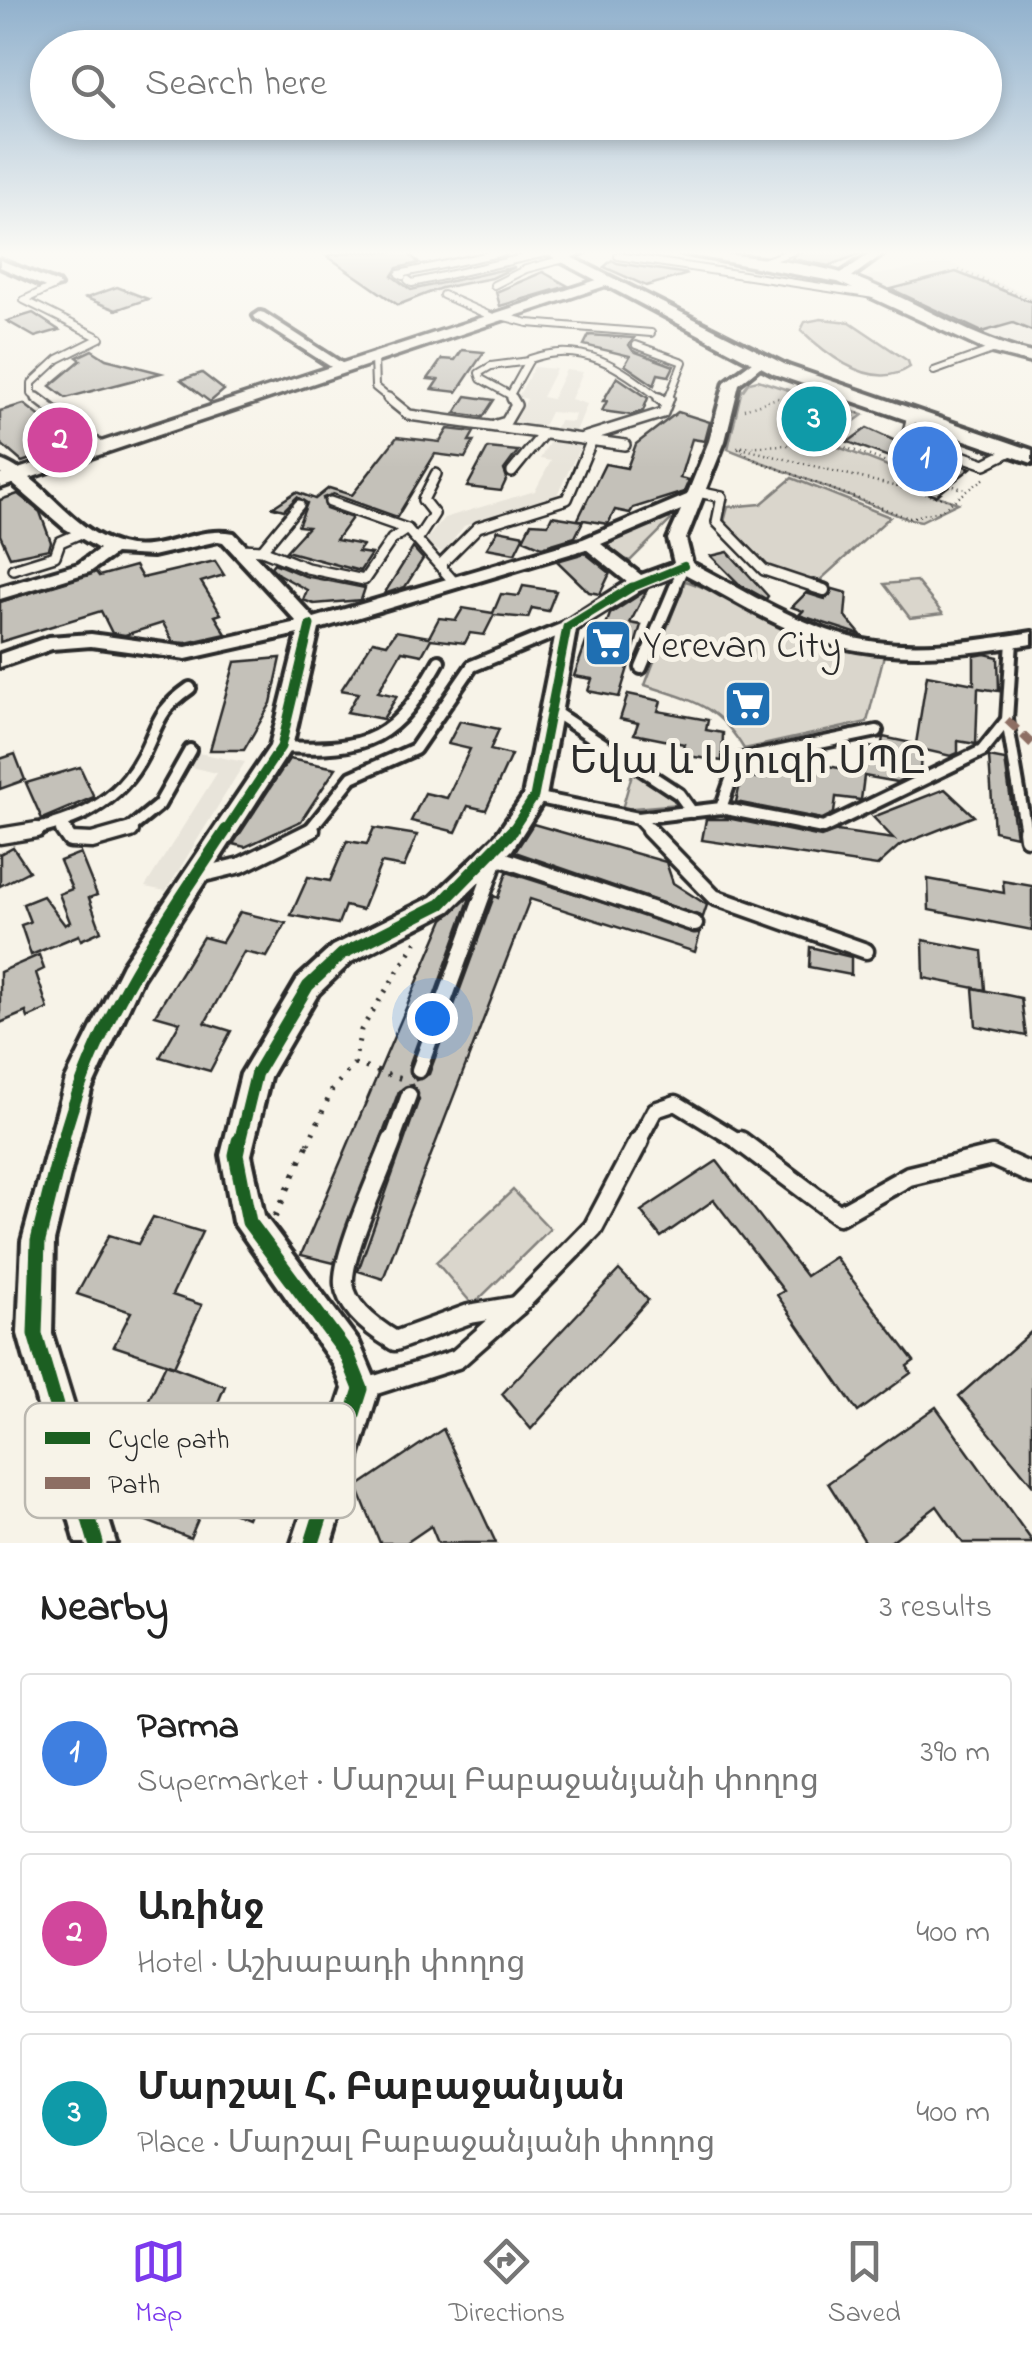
<!DOCTYPE html>
<html lang="en">
<head>
<meta charset="utf-8">
<style>
	body { margin:0; font-family:"Indie Flower","Noto Sans Armenian",sans-serif; background:#f2f2f2; color:#222 }
	.you { position:absolute; left:432px; top:1018px; width:35px; height:35px; margin:-25px; border:8px solid #fff; border-radius:50%; background:#1a73e8; box-shadow:0 0 0 15px #1a73e833 }
	.badge { display:grid; place-items:center; width:65px; height:65px; border-radius:50%; background:#7c3aed; color:#fff; font-size:32px; font-weight:700 }
	.pin { position:absolute; translate:-50% -50%; border:5px solid #fff; box-shadow:0 2px 10px #0006 }
	.list { margin:0; padding:0; list-style:none }
	h2 { display:flex; justify-content:space-between; align-items:center; height:130px; margin:0; padding:0 40px; font-size:42px }
	h2 small { font-size:32px; font-weight:400; color:#767676 }
	.list li { display:grid; grid-template-columns:65px 1fr auto; gap:30px; align-items:center; box-sizing:border-box; height:160px; margin:0 20px 20px; padding:0 20px; border:2px solid #e0e0e0; border-radius:10px }
	.list b { display:block; font-size:38px; white-space:nowrap }
	.list p { margin:0; font-size:32px; white-space:nowrap; color:#767676 }
	.list em { font-size:32px; font-style:normal; color:#767676 }
	.icon { flex:none; width:55px; height:55px; fill:none; stroke:currentColor; stroke-width:2; stroke-linecap:round; stroke-linejoin:round }
	.map { position:relative; flex:none; width:1032px; height:1543px; overflow:hidden }
	.search { position:absolute; background:#fff; box-shadow:0 5px 15px #0003; left:30px; right:30px; top:30px; height:110px; display:flex; align-items:center; gap:25px; box-sizing:border-box; padding:0 35px; border-radius:55px; color:#767676; font-size:38px }
	.sheet { height:670px; background:#fff }
	nav { display:flex; justify-content:space-around; align-items:center; box-sizing:border-box; height:140px; border-top:2px solid #e0e0e0; background:#fff; font-size:28px; color:#767676 }
	nav a { display:grid; justify-items:center; gap:5px }
	nav .on { color:#7c3aed }
	.map>svg:first-child { display:block }
	.built { fill:#e8e4da }
	.green { fill:#dad6cc; stroke:#82807c; stroke-width:2.5 }
	.building { fill:#c4c1b9; stroke:#2b2b2b; stroke-width:2.5 }
	.lines { fill:none; stroke-linecap:round; stroke-linejoin:round }
	.service-far4-casing { stroke:#2b2b2b; stroke-width:10 }
	.service-far3-casing { stroke:#2b2b2b; stroke-width:14 }
	.service-far2-casing { stroke:#2b2b2b; stroke-width:18 }
	.service-far1-casing { stroke:#2b2b2b; stroke-width:21 }
	.service-casing { stroke:#2b2b2b; stroke-width:25 }
	.minor-casing { stroke:#2b2b2b; stroke-width:8 }
	.tertiary-casing { stroke:#2b2b2b; stroke-width:7 }
	.secondary-casing { stroke:#2b2b2b; stroke-width:8 }
	.path-far2 { stroke:#2b2b2b; stroke-width:2.5; stroke-dasharray:1 4; stroke-linecap:butt }
	.path-far1 { stroke:#2b2b2b; stroke-width:5; stroke-dasharray:2.5 9; stroke-linecap:butt }
	.path { stroke:#2b2b2b; stroke-width:6; stroke-dasharray:4 11; stroke-linecap:butt }
	.service-far4 { stroke:#f7f3e8; stroke-width:6 }
	.service-far3 { stroke:#f7f3e8; stroke-width:9 }
	.service-far2 { stroke:#f7f3e8; stroke-width:10 }
	.service-far1 { stroke:#f7f3e8; stroke-width:14 }
	.service { stroke:#f7f3e8; stroke-width:18 }
	.minor { fill:#f7f3e8; fill-rule:evenodd }
	.tertiary { fill:#f7f3e8; fill-rule:evenodd }
	.secondary { fill:#f7f3e8; fill-rule:evenodd }
	.quiet { stroke:#8d6e63; stroke-width:8; stroke-dasharray:14 8; stroke-linecap:butt }
	.cycleway-far3-casing { stroke:#f7f3e8; stroke-width:12 }
	.cycleway-far2-casing { stroke:#f7f3e8; stroke-width:15 }
	.cycleway-far1-casing { stroke:#f7f3e8; stroke-width:19 }
	.cycleway-casing { stroke:#f7f3e8; stroke-width:21 }
	.cycleway-far3 { stroke:#1b5e20; stroke-width:8 }
	.cycleway-far2 { stroke:#1b5e20; stroke-width:9 }
	.cycleway-far1 { stroke:#1b5e20; stroke-width:12 }
	.cycleway { stroke:#1b5e20; stroke-width:15 }
	.labels { text-anchor:middle; stroke-width:10; stroke-linejoin:round; paint-order:stroke }
	.poi-label { font-size:40px; fill:#2b2b2b; stroke:#f7f3e8; text-anchor:start }
	.key { fill:#f7f3e8; stroke:#bab7af; stroke-width:2.5 }
	.key-label { font-size:28px; fill:#2b2b2b }
</style>
</head>
<body>
<div class="map">
<svg width="1032" height="1543" viewBox="0 0 1032 1543">
	<rect width="100%" height="100%" fill="#f7f3e8"/>
	<filter id="ink" filterUnits="userSpaceOnUse"><feTurbulence type="fractalNoise" baseFrequency=".01" numOctaves="2"/><feDisplacementMap in="SourceGraphic" scale="20" xChannelSelector="R" yChannelSelector="G"/><feConvolveMatrix kernelMatrix="1 2 1 2 8 2 1 2 1" color-interpolation-filters="sRGB"/></filter>
	<g filter="url(#ink)">
		<g class="built">
			<path d="M949,263L1032,296V357L1019,356L851,279Z"/>
			<path d="M534,367L556,369L542,397L552,399L566,370L583,372L571,399L587,404L575,434L554,432L559,421L573,422L575,414L550,412L541,430L513,427L527,399L518,397Z"/>
			<path d="M550,441L581,445L556,497L464,526L444,552L431,549L426,540L444,518L535,491L551,461L540,459Z"/>
			<path d="M198,753L245,762L166,891L145,887L217,773L190,767Z"/>
		</g>
		<g class="green">
			<path d="M821,319L850,322L908,361L910,367C873,392 827,355 801,330L805,322Z"/>
			<path d="M758,380L863,415L825,442L906,473L897,482L958,503L921,521L905,518L728,449L741,393L749,382Z"/>
			<path d="M792,478L890,517L818,582C781,584 740,553 724,522L728,507L761,504Z"/>
			<path d="M667,517L671,520L630,561L608,553L606,545Z"/>
			<path d="M685,581C711,588 732,602 757,613C797,632 841,645 884,655L867,722L744,749C717,704 693,701 645,685Z"/>
			<path d="M916,581L943,614L910,618L884,584Z"/>
			<path d="M634,767L681,799L679,804L622,809Z"/>
			<path d="M513,1190L550,1229L473,1305L436,1262Z"/>
		</g>
		<g class="building">
			<path d="M351,252H407L419,263L397,268L392,276L411,290L515,267L492,278L441,288L398,305L327,256Z"/>
			<path d="M798,252H864L829,266L792,259Z"/>
			<path d="M612,260L617,263L688,274L646,286L604,267Z"/>
			<path d="M543,272L568,286L500,306L496,292Z"/>
			<path d="M956,272L1032,302V331L1013,323L982,332L891,289Z"/>
			<path d="M117,287L148,299L116,310L86,298Z"/>
			<path d="M33,313L59,330L35,337L7,321Z"/>
			<path d="M589,335L634,338L629,345L633,351L674,366L669,376L658,374L654,385L625,365L630,356L584,345Z"/>
			<path d="M92,350L106,359L161,373L66,398L50,386L81,360L77,357Z"/>
			<path d="M462,350L484,352L457,392L432,389L438,380L428,379L442,359L455,360Z"/>
			<path d="M202,373L224,390L210,402L181,380Z"/>
			<path d="M617,377L648,398L643,411L631,415L602,411L607,401H603Z"/>
			<path d="M466,396L494,400L483,417L455,413Z"/>
			<path d="M24,404L47,422L74,444L22,462L0,443V411Z"/>
			<path d="M678,412L710,422L705,441L692,439L680,478L689,480L684,492L633,508L630,513L615,510L608,524L578,519L605,464L627,468L636,444Z"/>
			<path d="M867,428L904,445L971,468L936,496L898,482L916,467L848,442Z"/>
			<path d="M448,429L474,432L469,441H474L465,458L435,454L397,517L333,494L323,498L326,509L352,518L336,540L363,545L358,552L371,554L360,571L286,551L308,527L298,526L307,503L297,497L284,510L273,507L296,492L315,499L329,488L352,495L397,437L440,442Z"/>
			<path d="M488,448L518,451L504,470L507,478L501,491L467,487Z"/>
			<path d="M18,494L40,512L51,542L49,549L10,557L0,535V500Z"/>
			<path d="M552,516L583,521L575,537L542,547L523,539L531,523L548,524Z"/>
			<path d="M498,530L524,535L515,553L487,548Z"/>
			<path d="M413,548L423,559L405,587L384,594Z"/>
			<path d="M728,552L768,596L766,599L739,584L711,556Z"/>
			<path d="M585,553L610,573L600,594L589,592L557,561Z"/>
			<path d="M215,561L224,575L201,582L221,614L215,616L226,634L186,643L173,642L163,623L125,635L112,633L101,611L0,642V602L96,572L99,576L135,566L142,578Z"/>
			<path d="M274,563L305,576L365,588L361,600L314,604L303,600L307,590L278,574L271,567Z"/>
			<path d="M523,586L556,591L548,611L532,608L528,618L494,615L484,635L470,633L465,643L431,639L422,655L402,651L378,692L397,696L383,719L347,712L358,693L341,690L373,641L387,644L396,631L429,637L439,618L456,620L463,608L493,613L501,594L519,596Z"/>
			<path d="M833,589L847,593L845,616L861,635L802,616L799,615L803,611L792,607L806,593L825,599Z"/>
			<path d="M647,590L630,623L641,625L619,697L588,691L592,679L574,676L588,637L601,639L610,614Z"/>
			<path d="M985,654L998,657L999,691L978,688L976,744L958,741V753L951,756L921,749L920,771L897,782L864,776L861,800L836,797L834,813L822,819L736,802L742,775L762,779L764,765L817,776L818,764L859,772L862,746L881,749L883,737L916,744L927,675L974,684V656Z"/>
			<path d="M281,658L271,703L244,750H210L235,662Z"/>
			<path d="M628,694L661,701L658,711L708,720L706,730L723,733L722,761L681,755L684,744L634,734L638,723L620,719Z"/>
			<path d="M460,721L499,729L490,750L511,755L486,810L468,806L456,832L411,821L425,793L447,798L470,749L448,744Z"/>
			<path d="M15,754L25,780L0,789V759Z"/>
			<path d="M989,757L1005,760L1016,836L994,831Z"/>
			<path d="M289,759L336,768L301,821L245,847L233,844Z"/>
			<path d="M80,767L94,797L42,819L26,783Z"/>
			<path d="M945,789L974,816L900,845L877,866L702,840L706,819H732L821,837L837,831L894,839L873,817Z"/>
			<path d="M533,824L666,862L673,883L707,905L703,917L515,852Z"/>
			<path d="M374,828L417,835L404,867L381,863L362,910L345,906L338,924L291,915L308,877L330,881L347,841L367,844Z"/>
			<path d="M13,847L29,871L0,886V854Z"/>
			<path d="M80,853L97,895L89,898L101,931L81,940L79,935L31,955L21,925L30,922L23,904L43,896L65,925L70,922L59,894L72,889L60,861Z"/>
			<path d="M507,872L700,933L695,952L530,899L383,1279L358,1271L419,1099L412,1085L399,1091L334,1263L301,1255L444,919L471,895L409,1066L416,1080L429,1074L494,896L498,898Z"/>
			<path d="M928,879L1004,893L1003,881L1032,886V930L929,910Z"/>
			<path d="M240,912L286,923L267,957L244,952L205,1023L231,1031L210,1071L160,1057L180,1022L155,1015L203,937L222,942Z"/>
			<path d="M923,940L982,951L985,990L924,978Z"/>
			<path d="M810,947L851,957V975L809,967Z"/>
			<path d="M39,955L44,969L36,973L48,1009L28,1018L26,1012L0,1023V972Z"/>
			<path d="M973,988L1021,998L1026,1036L976,1026Z"/>
			<path d="M717,1161L806,1276L835,1257L914,1361L907,1366L911,1373L858,1412L777,1295L784,1291L714,1200L661,1237L641,1211Z"/>
			<path d="M153,1217L202,1232L172,1295L202,1305L174,1366L114,1346L131,1312L77,1294L109,1235L138,1244Z"/>
			<path d="M619,1270L648,1300L531,1429L502,1394Z"/>
			<path d="M1032,1331V1484L959,1396Z"/>
			<path d="M166,1364L225,1386L214,1412L280,1437L247,1518L206,1501L190,1538L124,1512L158,1440L134,1430Z"/>
			<path d="M936,1407L1032,1541V1543H963L937,1506L889,1543H866L828,1483Z"/>
			<path d="M443,1429L496,1543H438L431,1526L406,1543H380L357,1487Z"/>
		</g>
		<g class="lines">
			<g class="service-far4-casing">
				<g id="service-far4">
					<path d="M618,256L881,296"/>
					<path d="M760,263L791,252"/>
					<path d="M403,276L399,274L504,252"/>
					<path d="M408,280L412,283L550,252"/>
					<path d="M494,285L526,269L564,259"/>
					<path d="M443,295L495,318"/>
					<path d="M501,316L528,323L651,333"/>
					<path d="M636,345L683,362L668,400"/>
					<path d="M374,358L375,387L391,400"/>
					<path d="M934,371L995,349"/>
					<path d="M510,395L481,379L479,373L491,366L529,361"/>
					<path d="M40,400L32,394V383L58,359L100,338L24,300L54,286"/>
					<path d="M513,400L510,395L530,359C584,339 621,369 662,400"/>
				</g>
			</g>
			<g class="service-far3-casing">
				<g id="service-far3">
					<path d="M37,398L104,449"/>
					<path d="M388,398L409,415L625,445"/>
					<path d="M659,398L666,403"/>
					<path d="M912,415L907,437L985,464L1013,450"/>
					<path d="M496,425L506,422L516,405L512,398"/>
					<path d="M583,438L663,413L669,398"/>
					<path d="M512,472L543,434"/>
					<path d="M698,492L722,497L717,522L764,570L821,589"/>
					<path d="M330,502L407,529L455,583"/>
					<path d="M417,540L434,514L423,500L436,474"/>
					<path d="M241,549L262,550L307,568L364,580L392,539L407,529"/>
					<path d="M262,550L299,505"/>
					<path d="M440,565L478,527L567,499L591,442"/>
					<path d="M13,569L55,556L60,542L83,532"/>
					<path d="M674,589L684,566"/>
				</g>
			</g>
			<g class="service-far2-casing">
				<g id="service-far2">
					<path d="M814,587L824,590"/>
					<path d="M1012,641L1007,720L1026,832"/>
					<path d="M641,668L675,587"/>
					<path d="M551,710L679,794L692,812"/>
					<path d="M281,747C371,751 394,741 439,661"/>
					<path d="M534,797L638,818L721,808L738,760L877,731"/>
					<path d="M721,808L823,828L982,751L1007,720"/>
					<path d="M638,818L651,832"/>
					<path d="M61,827L64,832"/>
					<path d="M24,832C75,822 118,804 143,755C159,723 157,711 190,688"/>
					<path d="M126,832L159,805L190,750"/>
					<path d="M308,832L352,777L415,749L472,666L567,627"/>
				</g>
			</g>
			<g class="service-far1-casing">
				<g id="service-far1">
					<path d="M63,830L70,840L92,841L131,830"/>
					<path d="M649,830L714,897L866,951"/>
					<path d="M1026,830L1027,838"/>
					<path d="M0,836L37,830"/>
					<path d="M496,857L695,924"/>
					<path d="M200,875L241,865L312,830"/>
					<path d="M419,1070L497,856"/>
					<path d="M391,1144L409,1095"/>
					<path d="M637,1144L655,1110L676,1103L743,1144"/>
				</g>
			</g>
			<g class="service-casing">
				<g id="service">
					<path d="M392,1141C381,1171 341,1256 344,1284C347,1309 375,1329 395,1341L469,1314L517,1306"/>
					<path d="M740,1141L839,1215L909,1176L992,1156L1032,1174"/>
					<path d="M366,1388L457,1359L517,1306L593,1228L639,1141"/>
				</g>
			</g>
			<g class="minor-casing">
				<g id="minor">
					<path d="M873,252H886L846,281H838V275Z"/>
					<path d="M0,260L58,283L60,286L50,289L0,267Z"/>
					<path d="M260,312L264,313L351,369L339,372L256,319L254,316Z"/>
					<path d="M760,356L767,360L765,363L739,384L725,441L686,539L692,563C740,588 787,618 839,634C901,653 970,642 1032,632V644C955,656 879,664 805,636C762,619 723,594 683,573L646,586L576,630L546,797L512,850L450,911L351,962L318,994L270,1077L251,1155L264,1215L359,1342L379,1389L332,1543H292L343,1389L334,1366L233,1222L221,1155L241,1074L298,978L333,946L432,897L494,838L523,796L557,627L627,582L586,549L319,629L292,747L142,979L91,1090L54,1241L52,1334L116,1543H76L18,1334L22,1241L66,1079L123,964L270,746L298,634L186,659L91,646L52,649L0,667V654L49,637L91,634L186,647L297,622L223,542L218,541L152,556L115,554L90,572L0,599V587L78,564L99,549L64,528L0,473V460C44,476 70,531 120,544C159,555 195,525 234,533L314,618L583,539L687,495L709,441L725,382ZM681,510L668,539L674,563L641,575L601,544Z"/>
				</g>
			</g>
			<g class="tertiary-casing">
				<g id="tertiary">
					<path d="M569,252H586L559,262V256Z"/>
					<path d="M672,252C709,250 813,263 848,275C911,297 966,337 1032,353V363L989,352L838,282Z"/>
					<path d="M606,277L611,278V284L0,488V475Z"/>
				</g>
			</g>
			<g class="secondary-casing">
				<path id="secondary" d="M543,252H561L788,366L1032,450V463L774,374Z"/>
			</g>
			<g class="path-far2">
				<path d="M959,270L1032,300"/>
				<path d="M744,409L777,398L834,412L842,408"/>
				<path d="M859,413L811,444L736,447L755,460L909,518L940,511L985,478"/>
				<path d="M822,439L968,491"/>
				<path d="M741,448L954,501"/>
			</g>
			<g class="path-far1">
				<path d="M354,1064L402,1079"/>
				<path d="M308,1144L332,1090L354,1064L361,1030L418,939"/>
			</g>
			<path class="path" d="M275,1217L309,1141"/>
			<use href="#service-far4" class="service-far4"/>
			<use href="#service-far3" class="service-far3"/>
			<use href="#service-far2" class="service-far2"/>
			<use href="#service-far1" class="service-far1"/>
			<use href="#service" class="service"/>
			<use href="#minor" class="minor"/>
			<use href="#tertiary" class="tertiary"/>
			<use href="#secondary" class="secondary"/>
			<path class="quiet" d="M1007,720L1032,744"/>
			<g class="cycleway-far3-casing">
				<path id="cycleway-far3" d="M628,589L684,566"/>
			</g>
			<g class="cycleway-far2-casing">
				<g id="cycleway-far2">
					<path d="M225,832L281,747L310,625"/>
					<path d="M511,832L534,797L567,627L632,587"/>
				</g>
			</g>
			<g class="cycleway-far1-casing">
				<g id="cycleway-far1">
					<path d="M62,1144C92,1026 160,929 226,830"/>
					<path d="M239,1144L256,1074L308,986L342,954L441,904L513,830"/>
				</g>
			</g>
			<g class="cycleway-casing">
				<g id="cycleway">
					<path d="M63,1141L38,1241L35,1334L96,1543"/>
					<path d="M239,1141L236,1155L249,1222L347,1354L361,1389L312,1543"/>
				</g>
			</g>
			<use href="#cycleway-far3" class="cycleway-far3"/>
			<use href="#cycleway-far2" class="cycleway-far2"/>
			<use href="#cycleway-far1" class="cycleway-far1"/>
			<use href="#cycleway" class="cycleway"/>
		</g>
	</g>
	<linearGradient id="sky" x2="0" y2="1"><stop stop-color="#91b1cd"/><stop offset="0.54" stop-color="#fbfaf5"/><stop offset="1" stop-color="#fbfaf5" stop-opacity="0"/></linearGradient>
	<rect width="1032" height="468" fill="url(#sky)"/>
	<defs>
		<g id="supermarket-square" transform="scale(2.5)"><rect x="-9" y="-9" width="18" height="18" rx="4" fill="#1f6fb2" stroke="#f7f3e8"/><path d="M-6-5.5h2.5l.6 2H6L4.5 2H-2.5L-4.4-4H-6ZM-1.5 3.2a1.3 1.3 0 1 0 .1 0ZM3 3.2a1.3 1.3 0 1 0 .1 0Z" fill="#fff"/></g>
	</defs>
	<g fill-rule="evenodd">
		<use href="#supermarket-square" x="608" y="643"/>
		<use href="#supermarket-square" x="748" y="704"/>
	</g>
	<g class="labels">
		<g class="poi-label">
			<text x="643" y="657">Yerevan City</text>
			<text x="748" y="773" text-anchor="middle">Եվա և Սյուզի ՍՊԸ</text>
		</g>
	</g>
	<rect x="25" y="1403" width="330" height="115" rx="15" class="key"/>
	<rect x="45" y="1432" width="45" height="12" fill="#1b5e20"/>
	<rect x="45" y="1477" width="45" height="12" fill="#8d6e63"/>
	<g class="key-label">
		<text x="108" y="1448">Cycle path</text>
		<text x="108" y="1493">Path</text>
	</g>
</svg>
<div class="you"></div>
<div class="pin badge" style="left:925px;top:459px;background:#3f7fe0">1</div>
<div class="pin badge" style="left:60px;top:440px;background:#d1479c">2</div>
<div class="pin badge" style="left:814px;top:419px;background:#0f9aa8">3</div>
<div class="search"><svg class="icon" aria-label="search" viewBox="0 0 24 24"><circle cx="10" cy="10" r="6"/><path d="M15 15l6 6"/></svg>Search here</div>
</div>
<section class="sheet">
<h2>Nearby<small>3 results</small></h2>
<ul class="list">
<li><span class="badge" style="background:#3f7fe0">1</span><div><b>Parma</b><p>Supermarket · Մարշալ Բաբաջանյանի փողոց</p></div><em>390 m</em></li>
<li><span class="badge" style="background:#d1479c">2</span><div><b>Առինջ</b><p>Hotel · Աշխաբադի փողոց</p></div><em>400 m</em></li>
<li><span class="badge" style="background:#0f9aa8">3</span><div><b>Մարշալ Հ. Բաբաջանյան</b><p>Place · Մարշալ Բաբաջանյանի փողոց</p></div><em>400 m</em></li>
</ul>
</section>
<nav>
<a class="on"><svg class="icon" aria-label="map" viewBox="0 0 24 24"><path d="M3 6l6-2 6 2 6-2v14l-6 2-6-2-6 2zM9 4v14M15 6v14"/></svg>Map</a>
<a><svg class="icon" aria-label="directions" viewBox="0 0 24 24"><path d="M12 3l9 9-9 9-9-9zM9 14v-3h6M13 9l2 2-2 2"/></svg>Directions</a>
<a><svg class="icon" aria-label="saved" viewBox="0 0 24 24"><path d="M7 4h10v16l-5-4-5 4z"/></svg>Saved</a>
</nav>
</body>
</html>
